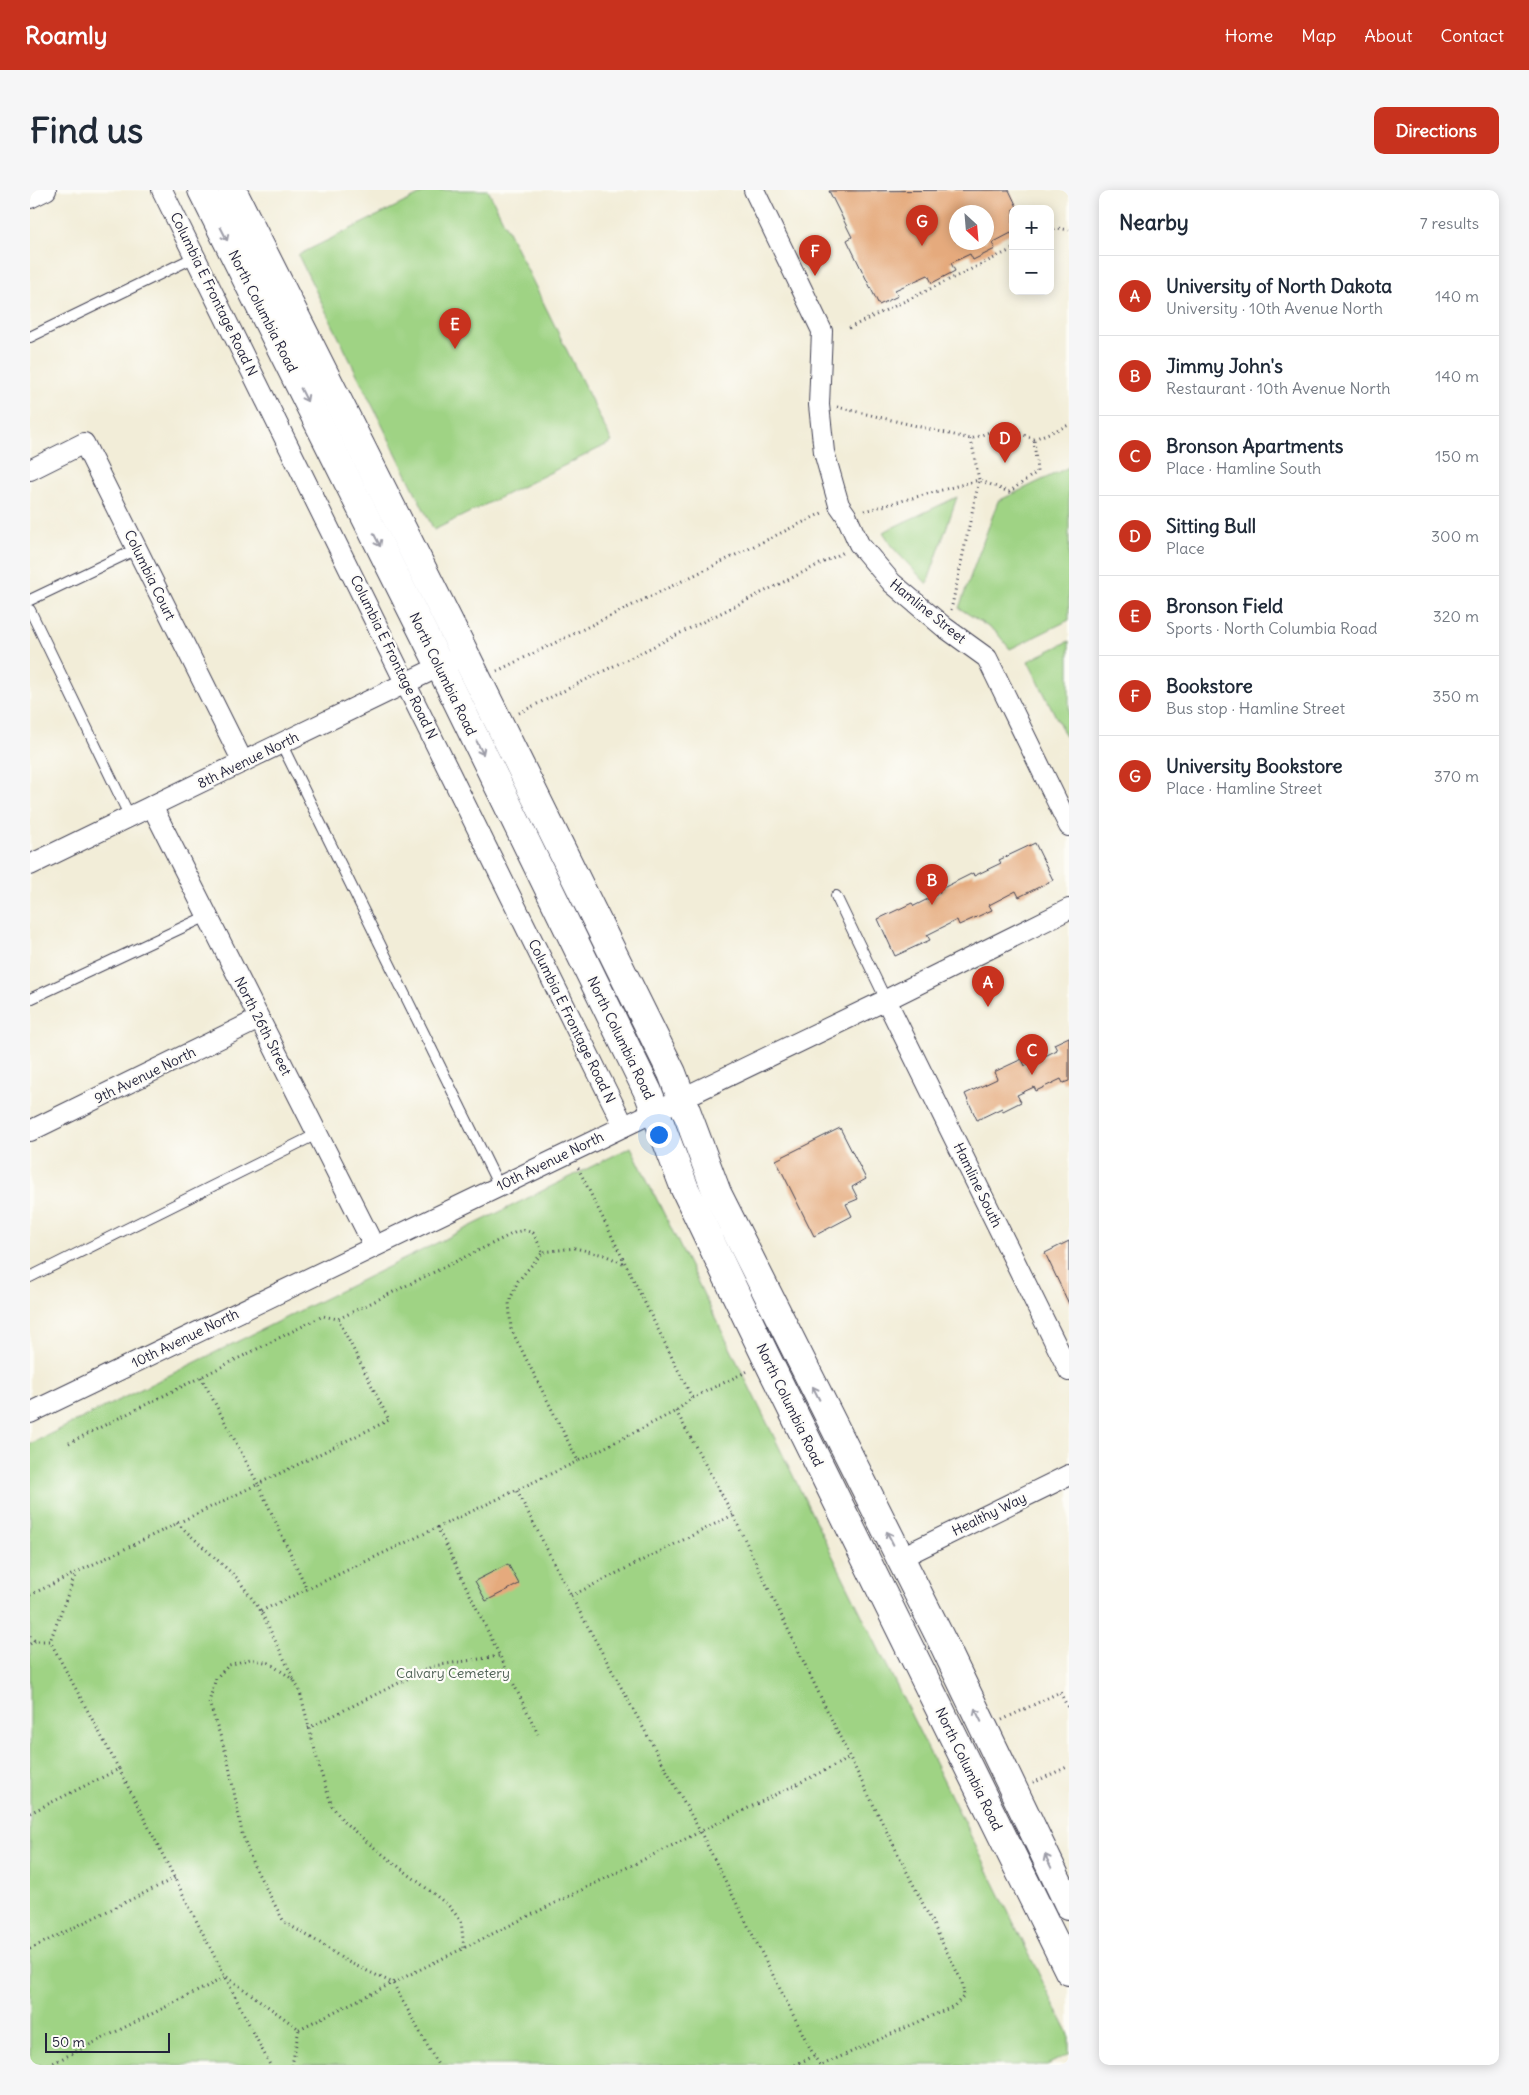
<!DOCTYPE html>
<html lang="en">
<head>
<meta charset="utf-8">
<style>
	body { margin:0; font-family:Delius,sans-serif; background:#f6f6f7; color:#1f2937 }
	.controls { position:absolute; right:15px; top:15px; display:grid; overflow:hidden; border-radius:10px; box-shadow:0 2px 12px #0003 }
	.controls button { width:45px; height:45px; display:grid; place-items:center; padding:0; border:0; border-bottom:1px solid #e0e1e3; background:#fff; color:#1f2937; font:25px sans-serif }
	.compass { position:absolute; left:919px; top:15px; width:45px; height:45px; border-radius:50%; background:#fff; box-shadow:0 2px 12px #0003; rotate:154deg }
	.scale { position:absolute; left:15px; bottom:12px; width:125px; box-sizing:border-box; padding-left:5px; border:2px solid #22223b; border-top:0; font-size:14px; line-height:18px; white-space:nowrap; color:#22223b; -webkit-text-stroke:4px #fdfcf7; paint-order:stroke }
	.you { position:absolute; left:628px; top:944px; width:18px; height:18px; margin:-12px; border:4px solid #fff; border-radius:50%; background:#1a73e8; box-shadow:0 0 0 8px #1a73e833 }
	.badge { display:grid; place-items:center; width:32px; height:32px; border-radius:50%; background:#c8321e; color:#fff; font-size:16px; font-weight:700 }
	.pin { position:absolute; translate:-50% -41px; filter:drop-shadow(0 1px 2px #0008) }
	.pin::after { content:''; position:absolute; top:26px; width:18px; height:15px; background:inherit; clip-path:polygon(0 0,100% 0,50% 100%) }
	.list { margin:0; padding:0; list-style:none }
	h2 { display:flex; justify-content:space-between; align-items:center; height:65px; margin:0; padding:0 20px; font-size:21px }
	h2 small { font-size:16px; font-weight:400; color:#747a83 }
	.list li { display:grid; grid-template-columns:32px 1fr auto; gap:15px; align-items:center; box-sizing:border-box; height:80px; padding:0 20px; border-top:1px solid #e0e1e3 }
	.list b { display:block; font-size:19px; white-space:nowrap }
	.list p { margin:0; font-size:16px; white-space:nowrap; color:#747a83 }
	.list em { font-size:16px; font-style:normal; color:#747a83 }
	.map { position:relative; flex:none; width:1039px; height:1875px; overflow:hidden; border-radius:10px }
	header { display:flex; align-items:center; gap:30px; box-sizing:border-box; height:70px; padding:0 25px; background:#c8321e; color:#fff }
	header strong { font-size:24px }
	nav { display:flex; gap:28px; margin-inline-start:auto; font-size:18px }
	.intro { display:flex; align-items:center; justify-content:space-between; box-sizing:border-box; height:120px; padding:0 30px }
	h1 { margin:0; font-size:35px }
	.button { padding:12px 22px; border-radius:10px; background:#c8321e; color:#fff; font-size:18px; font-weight:700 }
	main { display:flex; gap:30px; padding:0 30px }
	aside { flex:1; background:#fff; border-radius:10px; box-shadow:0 2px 12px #0003 }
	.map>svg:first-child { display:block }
	.green { fill:#9fd384; stroke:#607a60 }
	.building { fill:#e5aa7d; fill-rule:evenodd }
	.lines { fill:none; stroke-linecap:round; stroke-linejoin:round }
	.lane-casing { stroke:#414053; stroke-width:12 }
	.street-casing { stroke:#414053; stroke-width:22 }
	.secondary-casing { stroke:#414053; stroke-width:30 }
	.path { stroke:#414053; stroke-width:3; stroke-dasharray:1 4; stroke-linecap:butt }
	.lane { stroke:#fff; stroke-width:10 }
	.street { stroke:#fff; stroke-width:20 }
	.secondary { stroke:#fff; stroke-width:28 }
	.oneway { stroke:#9c9ca7 }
	.labels { text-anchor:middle; stroke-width:4.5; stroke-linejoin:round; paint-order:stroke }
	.street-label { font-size:14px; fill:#22223b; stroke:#fdfcf7 }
	.park-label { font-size:14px; fill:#4e6055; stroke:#fdfcf7 }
</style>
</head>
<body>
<header>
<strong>Roamly</strong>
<nav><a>Home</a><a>Map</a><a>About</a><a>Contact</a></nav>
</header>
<div class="intro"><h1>Find us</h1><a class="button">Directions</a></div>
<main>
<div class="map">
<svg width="1039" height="1875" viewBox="0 0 1039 1875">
	<rect width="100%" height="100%" fill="#fdfcf7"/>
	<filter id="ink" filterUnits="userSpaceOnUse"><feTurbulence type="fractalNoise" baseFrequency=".02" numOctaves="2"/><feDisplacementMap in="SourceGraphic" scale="10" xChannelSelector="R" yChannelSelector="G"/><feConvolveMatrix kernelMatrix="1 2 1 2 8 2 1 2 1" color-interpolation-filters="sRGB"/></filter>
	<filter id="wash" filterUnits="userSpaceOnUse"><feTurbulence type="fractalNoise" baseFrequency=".0096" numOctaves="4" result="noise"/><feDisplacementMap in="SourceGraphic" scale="20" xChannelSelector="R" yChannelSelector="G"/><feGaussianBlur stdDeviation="1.12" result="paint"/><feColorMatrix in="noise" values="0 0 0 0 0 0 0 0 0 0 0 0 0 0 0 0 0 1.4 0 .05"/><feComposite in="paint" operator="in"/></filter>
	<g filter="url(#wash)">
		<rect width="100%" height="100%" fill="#f2edd8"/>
		<g class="green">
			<path d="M399,0H458L582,252L404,340L268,65Z"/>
			<path d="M1039,277V430L980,459L966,442L929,418L968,311Z"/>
			<path d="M927,307L897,394L865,360L853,342Z"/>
			<path d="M1039,451V553L998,471Z"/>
			<path d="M601,957L1039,1845V1864L1017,1875H0V1254Z"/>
		</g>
		<g id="blocks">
			<g class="building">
				<path d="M979,0L988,19H983V46L981,43L962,53L965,59L943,70L940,64L921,73L925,81L902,93L898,85L865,100L868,106L849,115L817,50L822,47L799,1ZM926,22H956V52H926Z"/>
				<path d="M1005,653L1023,690L989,707L986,701L959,715L962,720L929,735L927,730L897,745L900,750L865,766L848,729L882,713L884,716L910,703L909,700L943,683L944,686L971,673L969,670Z"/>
				<path d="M1039,847V891L1033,893L1031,889L1006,901L1004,897L987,905L991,912L973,921L972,918L947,930L935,904L967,889L964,882L992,869L995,876L1027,860L1024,854Z"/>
				<path d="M810,938L836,989L822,997L828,1009L816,1014L822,1026L784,1046L746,970Z"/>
				<path d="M1039,1051V1114L1015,1063Z"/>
				<path d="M478,1374L489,1394L456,1411L445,1391Z"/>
			</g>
		</g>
	</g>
	<g filter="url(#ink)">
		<use href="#blocks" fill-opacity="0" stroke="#414053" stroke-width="1"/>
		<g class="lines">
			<g class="lane-casing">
				<g id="lane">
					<path d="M0,147L165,67"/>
					<path d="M0,410L107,359"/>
					<path d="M0,420L100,627"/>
					<path d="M251,553L469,996"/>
					<path d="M806,706L856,810"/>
					<path d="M0,809L177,726"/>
					<path d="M0,1087L287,944"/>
				</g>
			</g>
			<g class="street-casing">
				<g id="street">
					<path d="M132,0L594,936"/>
					<path d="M724,0L792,141L789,215L794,262L809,315L816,325L829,354L862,393L914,437L957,468L1039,636"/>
					<path d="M0,8L16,0"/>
					<path d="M0,280L54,253L213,572"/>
					<path d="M122,616L344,1056"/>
					<path d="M0,675L421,471"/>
					<path d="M856,810L1039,1181"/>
					<path d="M0,941L229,829"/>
					<path d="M0,1223L856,810L1039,719"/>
					<path d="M880,1363L1039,1285"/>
				</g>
			</g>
			<g class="secondary-casing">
				<g id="secondary">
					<path d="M172,0L410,476L618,902L655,999L738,1171L1039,1781"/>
					<path d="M202,0L425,444L642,883L687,1003L913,1453L1039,1715"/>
				</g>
			</g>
			<g class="path">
				<path d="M1020,42L1027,38L1039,40"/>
				<path d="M819,138L983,59"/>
				<path d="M807,217L941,249L973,237L1004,249L1039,235"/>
				<path d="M834,321L949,290L941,249"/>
				<path d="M921,420L949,290L979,302L1007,282L1004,249"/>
				<path d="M467,481L794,322"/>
				<path d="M489,523L814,362"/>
				<path d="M548,978L662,1208L646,1221L548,1271L481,1139L479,1112L488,1091L513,1062L545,1058L574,1065L595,1074"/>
				<path d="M171,1187L228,1294L359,1230L308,1129"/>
				<path d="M662,1208L720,1180"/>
				<path d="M646,1221L703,1325L820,1568L932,1792L934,1806L924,1816L792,1875"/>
				<path d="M39,1253L293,1126L308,1129L486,1042L494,1040L503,1043L513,1062"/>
				<path d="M487,1301L541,1406"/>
				<path d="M703,1325L541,1406L671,1643L784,1866"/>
				<path d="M147,1333L207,1388L231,1421L270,1502L290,1580L302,1616L314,1632L337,1652L418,1715L431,1731L434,1758"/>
				<path d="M407,1337L508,1544"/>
				<path d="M0,1405L228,1294L277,1399"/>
				<path d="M231,1421L548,1271"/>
				<path d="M0,1446L5,1451H20L46,1383"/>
				<path d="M0,1454L5,1451"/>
				<path d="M264,1490L239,1473L220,1469L199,1475L186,1488L179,1512L197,1566L212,1643L223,1674L254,1732L290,1753L316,1771L363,1793L408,1875"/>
				<path d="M972,1530L1030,1502L1039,1520"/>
				<path d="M278,1538L403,1476L469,1466"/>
				<path d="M89,1579L240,1875"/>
				<path d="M1003,1593L1039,1576"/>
				<path d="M0,1623L89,1579L20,1451"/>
				<path d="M0,1759L145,1688"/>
				<path d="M197,1787L269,1839L262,1875"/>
				<path d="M269,1839L820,1568"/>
				<path d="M19,1875L196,1787"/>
				<path d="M765,1875L784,1866L790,1875"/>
			</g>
			<use href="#lane" class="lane"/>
			<use href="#street" class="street"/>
			<use href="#secondary" class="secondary"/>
		</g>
		<defs><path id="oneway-shaft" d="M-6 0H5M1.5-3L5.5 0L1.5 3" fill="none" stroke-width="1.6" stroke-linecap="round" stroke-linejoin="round" transform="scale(1.25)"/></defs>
		<g class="oneway">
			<use href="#oneway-shaft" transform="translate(194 44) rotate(63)"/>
			<use href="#oneway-shaft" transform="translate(274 205) rotate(63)"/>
			<use href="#oneway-shaft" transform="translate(347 350) rotate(63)"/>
			<use href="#oneway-shaft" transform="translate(450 558) rotate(64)"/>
			<use href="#oneway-shaft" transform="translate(786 1203) rotate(-117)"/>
			<use href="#oneway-shaft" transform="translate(860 1348) rotate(-117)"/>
			<use href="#oneway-shaft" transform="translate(948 1525) rotate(-116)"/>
			<use href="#oneway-shaft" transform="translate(1018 1671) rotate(-116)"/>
		</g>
	</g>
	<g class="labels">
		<g class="street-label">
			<text transform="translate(184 104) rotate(64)" y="5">Columbia E Frontage Road N</text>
			<text transform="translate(233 121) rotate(63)" y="5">North Columbia Road</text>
			<text transform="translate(120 385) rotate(64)" y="5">Columbia Court</text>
			<text transform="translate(898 421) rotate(39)" y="5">Hamline Street</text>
			<text transform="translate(364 467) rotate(64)" y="5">Columbia E Frontage Road N</text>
			<text transform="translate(413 484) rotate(64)" y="5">North Columbia Road</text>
			<text transform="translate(218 570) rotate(-26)" y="5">8th Avenue North</text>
			<text transform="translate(542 831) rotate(64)" y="5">Columbia E Frontage Road N</text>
			<text transform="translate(233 836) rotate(63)" y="5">North 26th Street</text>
			<text transform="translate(591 848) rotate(64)" y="5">North Columbia Road</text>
			<text transform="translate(115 885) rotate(-26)" y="5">9th Avenue North</text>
			<text transform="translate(520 971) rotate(-26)" y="5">10th Avenue North</text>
			<text transform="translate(948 995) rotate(64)" y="5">Hamline South</text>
			<text transform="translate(155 1148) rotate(-26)" y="5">10th Avenue North</text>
			<text transform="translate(760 1215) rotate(64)" y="5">North Columbia Road</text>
			<text transform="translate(959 1324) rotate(-26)" y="5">Healthy Way</text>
			<text transform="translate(939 1579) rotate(64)" y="5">North Columbia Road</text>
		</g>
		<g class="park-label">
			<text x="423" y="1488">Calvary Cemetery</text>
		</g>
	</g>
</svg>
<div class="controls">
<button>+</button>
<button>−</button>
</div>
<svg class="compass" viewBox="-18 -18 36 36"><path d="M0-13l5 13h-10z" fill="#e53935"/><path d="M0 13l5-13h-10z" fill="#747a83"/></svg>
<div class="scale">50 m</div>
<div class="you"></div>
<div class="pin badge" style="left:958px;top:817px">A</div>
<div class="pin badge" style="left:902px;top:715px">B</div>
<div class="pin badge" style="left:1002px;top:885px">C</div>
<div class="pin badge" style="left:975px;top:273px">D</div>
<div class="pin badge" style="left:425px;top:159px">E</div>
<div class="pin badge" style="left:785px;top:86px">F</div>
<div class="pin badge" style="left:892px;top:56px">G</div>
</div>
<aside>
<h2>Nearby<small>7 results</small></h2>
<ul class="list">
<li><span class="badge">A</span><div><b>University of North Dakota</b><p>University · 10th Avenue North</p></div><em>140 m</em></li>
<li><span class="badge">B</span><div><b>Jimmy John's</b><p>Restaurant · 10th Avenue North</p></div><em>140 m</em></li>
<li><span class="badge">C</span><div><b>Bronson Apartments</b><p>Place · Hamline South</p></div><em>150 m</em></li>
<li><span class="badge">D</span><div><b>Sitting Bull</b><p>Place</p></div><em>300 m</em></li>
<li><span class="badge">E</span><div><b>Bronson Field</b><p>Sports · North Columbia Road</p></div><em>320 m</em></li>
<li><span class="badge">F</span><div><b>Bookstore</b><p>Bus stop · Hamline Street</p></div><em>350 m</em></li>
<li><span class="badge">G</span><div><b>University Bookstore</b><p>Place · Hamline Street</p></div><em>370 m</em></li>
</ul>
</aside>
</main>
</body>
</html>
